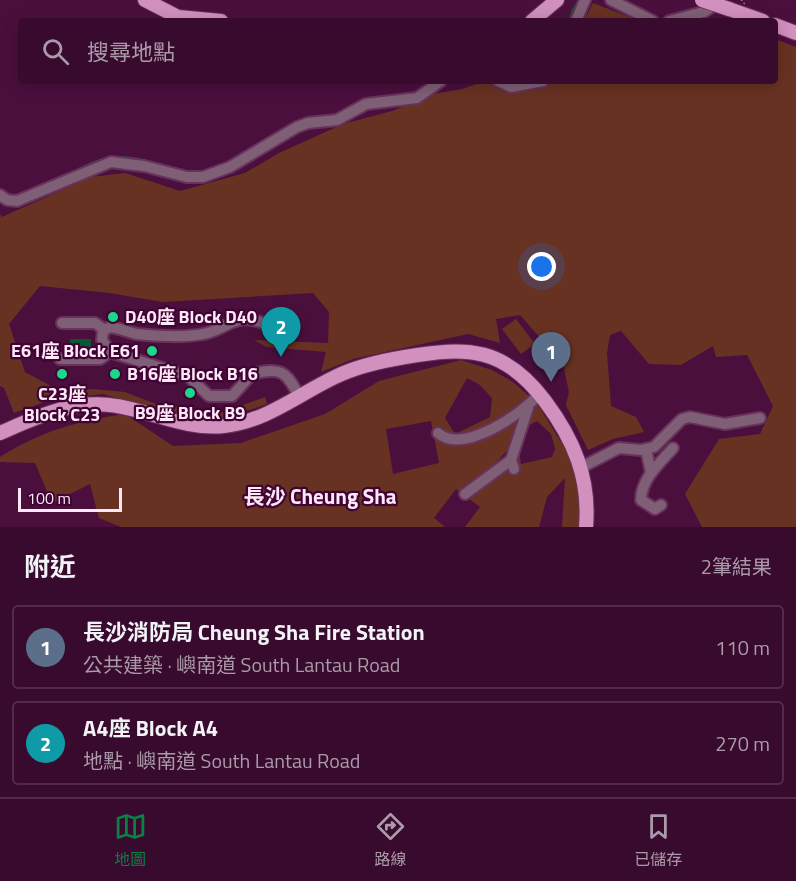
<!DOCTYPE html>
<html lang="zh-TW">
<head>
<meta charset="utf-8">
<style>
	body { margin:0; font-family:"Titillium Web","Noto Sans TC",sans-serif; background:#3f1436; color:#f1f3f6 }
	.scale { position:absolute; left:18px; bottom:15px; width:104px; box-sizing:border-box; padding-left:6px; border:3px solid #fee7f6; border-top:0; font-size:16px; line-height:21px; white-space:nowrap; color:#fee7f6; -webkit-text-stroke:4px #3f0334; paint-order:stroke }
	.you { position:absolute; left:542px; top:267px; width:21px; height:21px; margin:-15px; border:4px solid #fff; border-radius:50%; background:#1a73e8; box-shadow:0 0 0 9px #1a73e833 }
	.badge { display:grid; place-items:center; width:39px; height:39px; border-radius:50%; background:#0b8043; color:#fff; font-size:20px; font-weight:700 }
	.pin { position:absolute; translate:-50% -50px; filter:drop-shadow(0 2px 3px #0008) }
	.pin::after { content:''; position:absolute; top:32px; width:21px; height:18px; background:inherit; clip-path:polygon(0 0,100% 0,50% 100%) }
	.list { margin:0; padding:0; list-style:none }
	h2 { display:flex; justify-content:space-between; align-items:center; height:78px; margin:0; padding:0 24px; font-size:26px }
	h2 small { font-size:20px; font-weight:400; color:#ab9baa }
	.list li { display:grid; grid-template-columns:39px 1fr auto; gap:18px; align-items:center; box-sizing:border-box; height:84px; margin:0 12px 12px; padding:0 12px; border:2px solid #522b4a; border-radius:6px }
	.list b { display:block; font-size:22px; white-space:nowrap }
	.list p { margin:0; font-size:20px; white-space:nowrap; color:#ab9baa }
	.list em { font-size:20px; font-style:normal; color:#ab9baa }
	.icon { flex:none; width:33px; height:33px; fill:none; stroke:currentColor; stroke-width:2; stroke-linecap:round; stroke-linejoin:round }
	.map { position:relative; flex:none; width:796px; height:527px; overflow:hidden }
	.search { position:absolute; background:#380b2e; box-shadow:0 3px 15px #0003; left:18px; right:18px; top:18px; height:66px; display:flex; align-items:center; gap:15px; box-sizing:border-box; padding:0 21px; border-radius:6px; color:#ab9baa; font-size:22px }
	.sheet { height:270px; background:#380b2e }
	nav { display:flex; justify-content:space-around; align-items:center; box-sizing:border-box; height:84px; border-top:2px solid #522b4a; background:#380b2e; font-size:16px; color:#ab9baa }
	nav a { display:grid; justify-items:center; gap:3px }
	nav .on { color:#0b8043 }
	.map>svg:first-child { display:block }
	.green { fill:#683222; fill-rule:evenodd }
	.water { fill:#065935 }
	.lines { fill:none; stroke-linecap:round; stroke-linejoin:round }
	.stream { stroke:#065935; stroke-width:2 }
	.minor-casing { stroke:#68325b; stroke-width:14 }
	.major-casing { stroke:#68325b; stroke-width:16 }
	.path { stroke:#ad86a3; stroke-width:1.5; stroke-dasharray:1.5 4.5; stroke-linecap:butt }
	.minor { stroke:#7f5f75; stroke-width:10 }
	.major { stroke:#d190be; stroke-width:14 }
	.major-bridge-casing { stroke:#68325b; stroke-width:16; stroke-linecap:butt }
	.major-bridge { stroke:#d190be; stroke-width:14 }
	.poi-dot { fill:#19d989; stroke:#3f0334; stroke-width:2 }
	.labels { text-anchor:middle; stroke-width:4.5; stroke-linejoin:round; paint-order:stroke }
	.poi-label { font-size:18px; font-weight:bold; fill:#fee7f6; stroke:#3f0334; text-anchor:start }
	.quarter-label { font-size:21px; font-weight:bold; fill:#fee7f6; stroke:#3f0334 }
</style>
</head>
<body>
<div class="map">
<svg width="796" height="527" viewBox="0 0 796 527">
	<rect width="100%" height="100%" fill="#4b0f3e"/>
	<g class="green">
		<path d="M593,3L640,21H584Z"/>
		<path d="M775,39L796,47V527H702L685,494L719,439L760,434L773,406L747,355L716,357L713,346L681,365L649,364L621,331L610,335L607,353L611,406L636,417L644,432L613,439L588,450L566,405L569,392L563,364L520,315L496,319L500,343L468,334L353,359L321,372L326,352L267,347L254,340L328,343L329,312L313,293L163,302L109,293L40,286L9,324L25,372L62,392L92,389L125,392L156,404L224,412L265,397L267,404L223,419L157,411L103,394L50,400L14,413L4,388L0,386V214L2,217L91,177L125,173L180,191L245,173L279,153L343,124L392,111L433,94L462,89L485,81H775Z"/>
		<path d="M516,319L535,344L521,354L502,329Z"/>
		<path d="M461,360L492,370L513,382L537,403L578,470L580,527H562L565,478L547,497L539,527H465L480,507L456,489L434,518L445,527H121L99,518L90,484L52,503L35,463L0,462V457C41,431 78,421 125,414L173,446L241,443L325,414L379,381ZM467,378L480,385L492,398L490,417L455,434L445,418ZM431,421L439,463L393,474L386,429ZM537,421L551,434L555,449L552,457L521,464L519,450L523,429ZM512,445L518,454L519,470L509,472L508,465L501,466L500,475L492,467Z"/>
	</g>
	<rect class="water" x="70" y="339" width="21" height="11"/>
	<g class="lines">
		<g class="stream">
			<path d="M569,21L573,9L580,0"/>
			<path d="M367,99L382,97"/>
			<path d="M252,148L263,142"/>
			<path d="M72,173C101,156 121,152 154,163"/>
		</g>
		<g class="minor-casing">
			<g id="minor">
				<path d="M611,0L653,21"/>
				<path d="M576,21L585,0"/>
				<path d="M669,21L704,12L719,2"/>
				<path d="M498,81L511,87L543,81"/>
				<path d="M0,195L7,200L17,201L111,162L144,166L187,177H203L230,167L297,127L308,123L337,120L366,104L417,98L441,81"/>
				<path d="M62,323H95L105,330"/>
				<path d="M265,324C236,310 225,331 203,334C183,338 157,336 137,334C128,332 119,328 110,327L103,331L102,340L110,352L188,376L209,396H232L252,374C281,367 286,371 299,396"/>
				<path d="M60,359H100L110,352"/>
				<path d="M438,433C463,455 522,414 539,394"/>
				<path d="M646,449L651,473"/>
				<path d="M582,467L619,448L641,450L654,447L682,419L690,417L725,424L760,418"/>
				<path d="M514,469L511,460L528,408"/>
				<path d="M465,494L511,460"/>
				<path d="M661,505L655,509L641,500C641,479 660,463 673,448"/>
			</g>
		</g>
		<g class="major-casing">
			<g id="major">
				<path d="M145,0L178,17L221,21"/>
				<path d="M729,9L763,21"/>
				<path d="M532,21L557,0"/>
				<path d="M775,25L796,33"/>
				<path d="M0,433C37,417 76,398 117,406C153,412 187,430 224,426C265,422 299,394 335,377C357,366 381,361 405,357C468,346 504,347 545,401C574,440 590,478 586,527"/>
			</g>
		</g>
		<path class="path" d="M741,0L745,1L744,4"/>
		<use href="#minor" class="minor"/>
		<use href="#major" class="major"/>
		<g class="major-bridge-casing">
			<path id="major-bridge" d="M702,0L729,9"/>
		</g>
		<use href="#major-bridge" class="major-bridge"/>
	</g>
	<g class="poi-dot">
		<circle cx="113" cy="317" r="6"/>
		<circle cx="152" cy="351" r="6"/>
		<circle cx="62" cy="374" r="6"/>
		<circle cx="115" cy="374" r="6"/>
		<circle cx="190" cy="393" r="6"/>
	</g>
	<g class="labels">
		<g class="poi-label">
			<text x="125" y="323">D40座 Block D40</text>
			<text x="140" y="357" text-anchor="end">E61座 Block E61</text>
			<text x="127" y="380">B16座 Block B16</text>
			<text x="62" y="400" text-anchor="middle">C23座<tspan x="62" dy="21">Block C23</tspan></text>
			<text x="190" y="419" text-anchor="middle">B9座 Block B9</text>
		</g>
		<g class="quarter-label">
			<text x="320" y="504">長沙 Cheung Sha</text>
		</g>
	</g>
</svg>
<div class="scale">100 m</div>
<div class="you"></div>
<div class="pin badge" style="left:551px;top:382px;background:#5c6f8a">1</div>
<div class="pin badge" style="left:281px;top:357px;background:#0f9aa8">2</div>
<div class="search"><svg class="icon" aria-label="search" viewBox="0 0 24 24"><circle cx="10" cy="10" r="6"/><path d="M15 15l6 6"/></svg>搜尋地點</div>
</div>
<section class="sheet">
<h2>附近<small>2筆結果</small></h2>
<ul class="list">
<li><span class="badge" style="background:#5c6f8a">1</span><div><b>長沙消防局 Cheung Sha Fire Station</b><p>公共建築 · 嶼南道 South Lantau Road</p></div><em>110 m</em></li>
<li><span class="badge" style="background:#0f9aa8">2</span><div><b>A4座 Block A4</b><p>地點 · 嶼南道 South Lantau Road</p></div><em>270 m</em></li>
</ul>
</section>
<nav>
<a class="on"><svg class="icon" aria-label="map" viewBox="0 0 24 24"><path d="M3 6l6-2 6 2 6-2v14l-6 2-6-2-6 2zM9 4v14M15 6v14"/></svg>地圖</a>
<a><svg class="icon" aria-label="directions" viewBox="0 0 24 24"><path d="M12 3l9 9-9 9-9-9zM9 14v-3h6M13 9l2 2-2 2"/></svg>路線</a>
<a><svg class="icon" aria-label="saved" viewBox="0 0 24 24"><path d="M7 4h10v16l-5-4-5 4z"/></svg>已儲存</a>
</nav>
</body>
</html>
